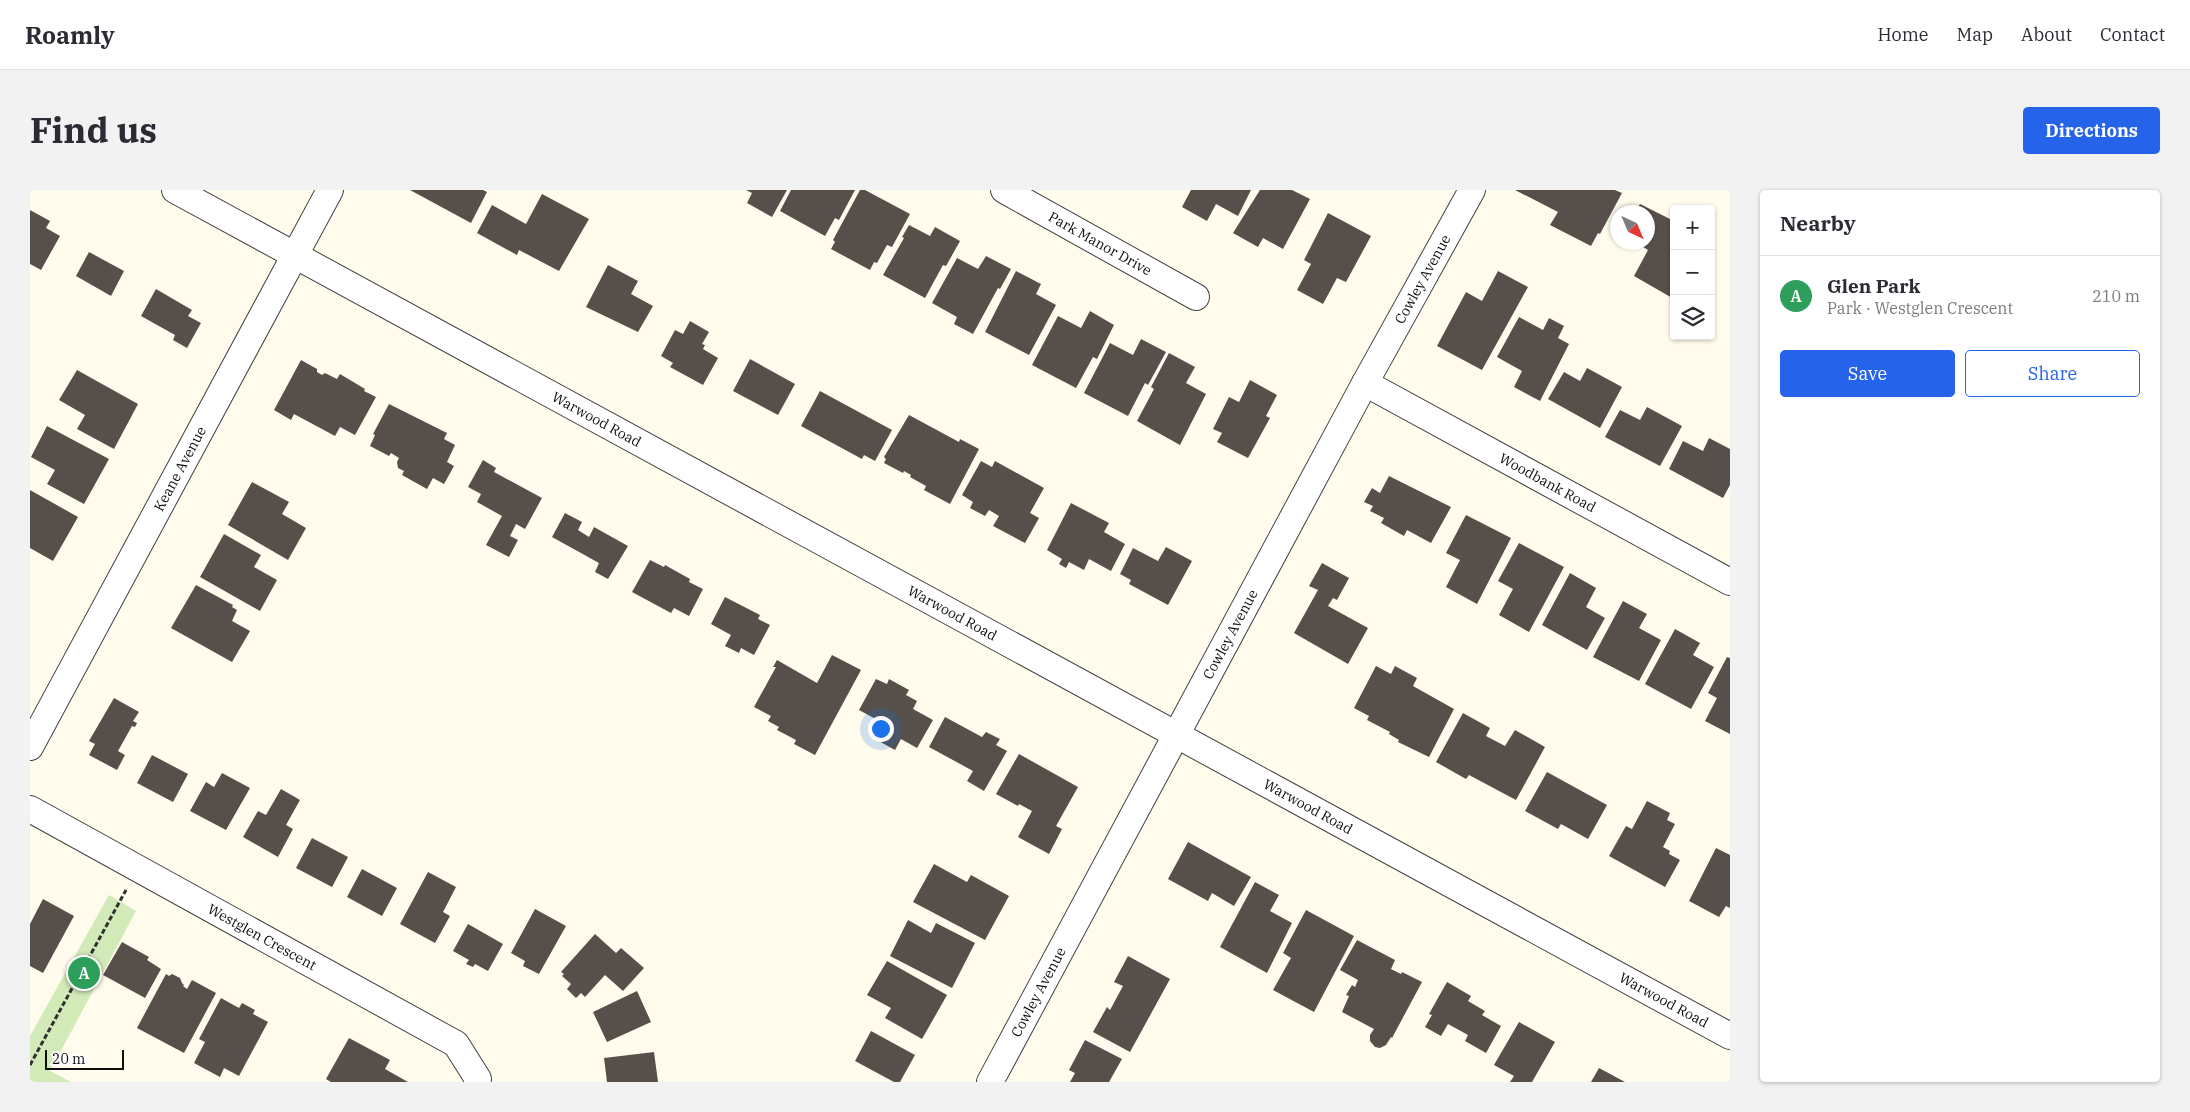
<!DOCTYPE html>
<html lang="en">
<head>
<meta charset="utf-8">
<style>
	body { margin:0; font-family:"IBM Plex Serif",serif; background:#f2f2f3; color:#2b2b33 }
	.controls { position:absolute; right:15px; top:15px; display:grid; overflow:hidden; border-radius:5px; box-shadow:0 1px 4px #0004 }
	.controls button { width:45px; height:45px; display:grid; place-items:center; padding:0; border:0; border-bottom:1px solid #e1e1e2; background:#fff; color:#2b2b33; font:25px sans-serif }
	.compass { position:absolute; left:1580px; top:15px; width:45px; height:45px; border-radius:50%; background:#fff; box-shadow:0 1px 4px #0004; rotate:136deg }
	.scale { position:absolute; left:15px; bottom:12px; width:79px; box-sizing:border-box; padding-left:5px; border:2px solid #0e0e0e; border-top:0; font-size:14px; line-height:18px; white-space:nowrap; color:#0e0e0e; -webkit-text-stroke:4px #fff; paint-order:stroke }
	.you { position:absolute; left:850px; top:538px; width:18px; height:18px; margin:-12px; border:4px solid #fff; border-radius:50%; background:#1a73e8; box-shadow:0 0 0 8px #1a73e833 }
	.badge { display:grid; place-items:center; width:32px; height:32px; border-radius:50%; background:#2563eb; color:#fff; font-size:16px; font-weight:700 }
	.pin { position:absolute; translate:-50% -50%; border:2px solid #fff; box-shadow:0 1px 5px #0006 }
	.list { margin:0; padding:0; list-style:none }
	h2 { display:flex; justify-content:space-between; align-items:center; height:65px; margin:0; padding:0 20px; font-size:21px }
	h2 small { font-size:16px; font-weight:400; color:#7c7c81 }
	.list li { display:grid; grid-template-columns:32px 1fr auto; gap:15px; align-items:center; box-sizing:border-box; height:80px; padding:0 20px; border-top:1px solid #e1e1e2 }
	.list b { display:block; font-size:19px; white-space:nowrap }
	.list p { margin:0; font-size:16px; white-space:nowrap; color:#7c7c81 }
	.list em { font-size:16px; font-style:normal; color:#7c7c81 }
	.actions { display:flex; gap:10px; padding:15px 20px }
	.actions a { flex:1; padding:11px 0; border:1px solid #2563eb; border-radius:5px; text-align:center; font-size:18px; color:#2563eb }
	.actions .main { background:#2563eb; color:#fff }
	.icon { flex:none; width:28px; height:28px; fill:none; stroke:currentColor; stroke-width:2; stroke-linecap:round; stroke-linejoin:round }
	.map { position:relative; flex:none; width:1700px; height:892px; overflow:hidden; border-radius:5px }
	header { display:flex; align-items:center; gap:30px; box-sizing:border-box; height:70px; padding:0 25px; background:#fff; border-bottom:1px solid #e1e1e2 }
	header strong { font-size:24px }
	nav { display:flex; gap:28px; margin-inline-start:auto; font-size:18px }
	.intro { display:flex; align-items:center; justify-content:space-between; box-sizing:border-box; height:120px; padding:0 30px }
	h1 { margin:0; font-size:35px }
	.button { padding:12px 22px; border-radius:5px; background:#2563eb; color:#fff; font-size:18px; font-weight:700 }
	main { display:flex; gap:30px; padding:0 30px }
	aside { flex:1; background:#fff; border-radius:5px; box-shadow:0 1px 4px #0004 }
	.map>svg:first-child { display:block }
	.green { fill:#d2eab7 }
	.building { fill:#564f4a }
	.lines { fill:none; stroke-linecap:round; stroke-linejoin:round }
	.minor-casing { stroke:#414141; stroke-width:28 }
	.path { stroke:#303030; stroke-width:3; stroke-dasharray:5 2.5; stroke-linecap:butt }
	.minor { stroke:#fff; stroke-width:26 }
	.labels { text-anchor:middle; stroke-width:5; stroke-linejoin:round; paint-order:stroke }
	.street-label { font-size:14px; fill:#0e0e0e; stroke:#fff }
</style>
</head>
<body>
<header>
<strong>Roamly</strong>
<nav><a>Home</a><a>Map</a><a>About</a><a>Contact</a></nav>
</header>
<div class="intro"><h1>Find us</h1><a class="button">Directions</a></div>
<main>
<div class="map">
<svg width="1700" height="892" viewBox="0 0 1700 892">
	<rect width="100%" height="100%" fill="#fffcee"/>
	<path class="green" d="M79,705L106,721L20,881L41,892H0V846Z"/>
	<g class="building">
		<path d="M380,0H453L457,2L441,33Z"/>
		<path d="M716,0H757L742,27L717,13L722,3Z"/>
		<path d="M761,0H825L809,30L805,28L795,46L750,21Z"/>
		<path d="M830,0H835L880,24L862,57L857,55L847,73L844,72L840,80L801,59L805,52L803,50Z"/>
		<path d="M1161,0H1221L1208,26L1186,14L1177,31L1152,17Z"/>
		<path d="M1230,0H1262L1280,9L1253,59L1233,48L1228,57L1203,43Z"/>
		<path d="M1485,0H1585L1592,3L1570,44L1568,43L1561,56L1520,35L1528,22Z"/>
		<path d="M512,4L559,29L529,81L489,60L487,65L447,43L462,15L496,34Z"/>
		<path d="M1610,14L1644,31V109L1604,86L1618,60L1605,52H1618V22H1605Z"/>
		<path d="M0,20L20,31L16,38L30,46L11,80L0,74Z"/>
		<path d="M1298,23L1341,46L1316,92L1307,88L1293,114L1267,100L1281,74L1274,70Z"/>
		<path d="M879,35L900,46L905,37L930,51L916,76L913,75L895,108L853,85L874,48L872,47Z"/>
		<path d="M59,62L94,81L81,106L46,86Z"/>
		<path d="M956,66L981,79L970,99L968,98L943,144L924,134L927,127L902,113L927,68L948,79Z"/>
		<path d="M578,75L608,91L601,104L623,116L608,142L556,117Z"/>
		<path d="M986,81L1011,94L1006,104L1026,115L999,165L955,142Z"/>
		<path d="M1468,81L1498,97L1452,180L1407,156L1436,102L1452,111Z"/>
		<path d="M126,99L162,120L158,126L171,133L157,158L143,150L145,145L111,126Z"/>
		<path d="M1060,121L1084,135L1067,169L1063,167L1046,198L1002,175L1028,126L1051,138Z"/>
		<path d="M1489,127L1513,140L1519,128L1534,136L1528,148L1539,154L1510,211L1484,197L1492,181L1467,167Z"/>
		<path d="M660,131L679,142L672,154L675,155L673,159L688,168L673,195L640,177L643,173L631,166L645,140L653,144Z"/>
		<path d="M1111,149L1136,162L1118,195L1115,193L1098,226L1054,203L1080,153L1103,165Z"/>
		<path d="M1139,163L1165,177L1156,193L1176,204L1150,255L1107,231L1124,199L1121,197Z"/>
		<path d="M720,169L765,194L748,225L703,201Z"/>
		<path d="M271,170L287,179V182L292,185L295,183L307,189L310,184L335,199L334,201L346,207L325,245L310,237L305,246L264,224L261,230L244,220Z"/>
		<path d="M1557,178L1592,197L1570,238L1518,209L1534,182L1550,191Z"/>
		<path d="M47,180L108,214L84,259L47,239L55,225L29,210Z"/>
		<path d="M1220,190L1247,205L1236,226L1240,228L1218,268L1187,252L1192,243L1183,239L1199,207L1209,212Z"/>
		<path d="M790,201L862,240L845,271L834,265L832,269L771,236Z"/>
		<path d="M359,214L417,243L414,249L425,255L417,272L424,276L414,294L403,288L397,299L372,285L374,281L368,278L367,272L369,268L361,263L359,266L340,256L345,245L343,244Z"/>
		<path d="M1617,217L1652,236L1630,276L1575,247L1590,220L1610,230Z"/>
		<path d="M879,225L929,252L930,249L949,259L920,314L894,300L896,296L880,287L881,285L874,281L873,283L854,273L856,269L854,267Z"/>
		<path d="M17,236L79,269L54,314L17,294L25,280L1,267Z"/>
		<path d="M1679,248L1700,259V295L1693,308L1639,279L1653,251L1673,261Z"/>
		<path d="M453,270L466,278L464,282L512,308L495,339L486,334L480,346L488,350L479,367L456,355L472,326L447,312L451,304L438,297Z"/>
		<path d="M951,271L962,277L965,271L1014,298L1000,323L1009,328L995,353L963,336L969,326L959,320L955,326L940,318L943,312L932,305Z"/>
		<path d="M1359,286L1421,317L1401,353L1377,340L1374,346L1351,333L1354,328L1340,321L1343,316L1334,312L1342,298L1350,303Z"/>
		<path d="M222,292L259,312L252,324L276,338L258,370L198,335Z"/>
		<path d="M0,300L48,327L23,371L0,358Z"/>
		<path d="M1041,313L1079,333L1074,342L1095,354L1081,381L1059,369L1054,380L1039,372L1036,378L1029,374L1032,369L1017,360Z"/>
		<path d="M535,323L552,332L548,340L559,347L564,337L598,356L578,389L565,382L569,373L522,347Z"/>
		<path d="M1436,325L1481,348L1447,414L1416,397L1430,370L1416,363Z"/>
		<path d="M194,344L231,365L224,377L247,390L230,421L170,387Z"/>
		<path d="M1489,353L1534,377L1499,442L1469,425L1483,399L1468,391Z"/>
		<path d="M1136,357L1162,371L1138,415L1099,394L1101,390L1090,384L1103,358L1128,371Z"/>
		<path d="M620,370L634,377L635,375L660,389L659,392L673,399L659,426L644,418L641,423L602,402Z"/>
		<path d="M1292,373L1319,388L1307,410L1303,408L1298,416L1338,438L1318,474L1264,443L1288,400L1279,396Z"/>
		<path d="M1540,383L1566,398L1556,417L1575,428L1557,460L1512,435Z"/>
		<path d="M166,395L203,415L202,417L207,420L202,431L220,441L202,472L141,438Z"/>
		<path d="M695,407L730,425L728,429L740,435L724,465L711,458L709,463L695,456L701,445L681,434Z"/>
		<path d="M1593,411L1617,424L1609,438L1631,450L1609,491L1563,467Z"/>
		<path d="M1645,439L1670,453L1663,465L1684,477L1661,519L1615,494Z"/>
		<path d="M802,465L831,480L785,565L764,554L766,550L747,540L749,537L738,531L741,526L724,517L746,477H743L747,470L787,493Z"/>
		<path d="M1697,467L1700,468V544L1675,531L1687,508L1678,503Z"/>
		<path d="M1346,476L1361,484L1365,476L1387,488L1383,496L1424,519L1399,567L1368,552L1369,550L1359,544L1360,542L1337,530L1339,526L1324,518Z"/>
		<path d="M846,489L857,494L859,489L879,500L876,505L887,511L883,519L903,530L887,558L871,549L865,560L845,549L853,533L829,520Z"/>
		<path d="M84,508L109,522L103,531L107,533L105,537L102,536L88,561L95,565L87,580L59,565L65,554L59,551Z"/>
		<path d="M1433,523L1460,538L1456,546L1475,556L1485,540L1515,557L1486,610L1439,585L1436,589L1406,572Z"/>
		<path d="M915,527L952,547L956,542L970,549L966,555L977,561L954,601L937,591L943,581L899,557Z"/>
		<path d="M989,564L1048,597L1026,636L1032,639L1019,664L988,647L1002,621L989,614L988,616L966,604Z"/>
		<path d="M122,565L158,584L143,612L107,593Z"/>
		<path d="M1517,582L1577,615L1558,649L1531,634L1528,639L1495,621Z"/>
		<path d="M192,583L220,598L196,640L160,621L176,592L184,597Z"/>
		<path d="M251,599L270,610L256,635L263,639L248,667L213,647L228,621L236,625Z"/>
		<path d="M1617,611L1640,623L1637,630L1645,634L1633,657L1640,661L1639,664L1650,670L1635,697L1579,666L1596,636L1602,639Z"/>
		<path d="M282,648L318,667L302,697L266,678Z"/>
		<path d="M1158,652L1221,687L1204,716L1182,703L1178,711L1138,689Z"/>
		<path d="M1686,658L1700,665V718L1696,716L1689,727L1659,711Z"/>
		<path d="M904,674L937,692L941,685L979,706L955,750L883,712Z"/>
		<path d="M332,679L367,698L352,726L317,707Z"/>
		<path d="M398,682L426,697L413,722L420,726L405,753L370,734Z"/>
		<path d="M1225,692L1249,705L1240,721L1262,733L1237,783L1190,757Z"/>
		<path d="M13,709L44,726L13,783L0,776V734Z"/>
		<path d="M505,719L536,736L509,784L493,776L495,771L481,763Z"/>
		<path d="M1276,720L1324,746L1284,822L1243,800L1261,768L1253,763Z"/>
		<path d="M878,730L901,743L906,733L945,753L922,798L860,766Z"/>
		<path d="M438,734L473,754L458,781L445,774L443,777L436,774L439,770L423,761Z"/>
		<path d="M565,744L586,763L591,758L614,778L593,801L575,785L555,807L551,803L546,808L537,799L541,794L532,786L534,784L531,782Z"/>
		<path d="M1327,750L1365,770L1361,779L1371,784L1372,782L1392,792L1362,848L1361,847L1356,855L1350,858L1345,857L1340,851V845L1344,839L1312,822L1319,806L1316,805L1322,795L1325,797L1328,790L1310,780Z"/>
		<path d="M92,752L119,767L117,770L131,779L115,808L73,785Z"/>
		<path d="M1098,766L1140,789L1100,862L1063,842L1077,817L1080,820L1093,796L1084,792Z"/>
		<path d="M857,771L917,805L892,849L855,828L861,818L837,805Z"/>
		<path d="M136,784L139,786L142,784L150,788L152,793L154,795L153,796L157,799L162,790L186,803L154,863L107,838Z"/>
		<path d="M1417,792L1441,806L1438,811L1455,821L1452,825L1471,836L1456,863L1435,851L1438,845L1418,834L1411,846L1395,837L1402,825L1399,824Z"/>
		<path d="M607,801L621,832L577,852L563,822Z"/>
		<path d="M191,808L209,818L212,813L225,820L223,824L238,832L209,886L194,878L190,887L164,873L175,852L169,849Z"/>
		<path d="M1489,832L1525,852L1502,892H1480L1484,886L1464,875Z"/>
		<path d="M841,841L885,865L870,892H864L825,871Z"/>
		<path d="M319,848L360,870L355,879L378,892H301L296,889Z"/>
		<path d="M1055,850L1092,869L1079,892H1040L1045,883L1039,880Z"/>
		<path d="M624,862L628,892H577L574,868Z"/>
		<path d="M1569,878L1595,892H1561Z"/>
	</g>
	<g class="lines">
		<g class="minor-casing">
			<g id="minor">
				<path id="s1" d="M145,0L1700,846"/>
				<path id="s2" d="M974,0L1166,107"/>
				<path id="s3" d="M1335,193L1700,392"/>
				<path id="s4" d="M0,557L300,0"/>
				<path id="s5" d="M0,619L426,854L448,889L447,892"/>
				<path id="s6" d="M960,892L1335,193L1442,0"/>
			</g>
		</g>
		<path class="path" d="M0,875L96,700"/>
		<use href="#minor" class="minor"/>
	</g>
	<g class="labels">
		<g class="street-label">
			<text dy="5" stroke="none"><textPath href="#s2" startOffset="110">Park Manor Drive</textPath></text>
			<text dy="5" stroke="none"><textPath href="#s6" startOffset="912">Cowley Avenue</textPath></text>
			<text dy="5" stroke="none"><textPath href="#s1" startOffset="480">Warwood Road</textPath></text>
			<text dy="5" stroke="none"><textPath href="#s4" startOffset="316">Keane Avenue</textPath></text>
			<text dy="5" stroke="none"><textPath href="#s3" startOffset="208">Woodbank Road</textPath></text>
			<text dy="5" stroke="none"><textPath href="#s1" startOffset="885">Warwood Road</textPath></text>
			<text dy="5" stroke="none"><textPath href="#s6" startOffset="508">Cowley Avenue</textPath></text>
			<text dy="5" stroke="none"><textPath href="#s1" startOffset="1290">Warwood Road</textPath></text>
			<text dy="5" stroke="none"><textPath href="#s5" startOffset="265">Westglen Crescent</textPath></text>
			<text dy="5" stroke="none"><textPath href="#s6" startOffset="102">Cowley Avenue</textPath></text>
			<text dy="5" stroke="none"><textPath href="#s1" startOffset="1695">Warwood Road</textPath></text>
		</g>
	</g>
</svg>
<div class="controls">
<button>+</button>
<button>−</button>
<button><svg class="icon" aria-label="layers" viewBox="0 0 24 24"><path d="M12 4l9 5-9 5-9-5zM3 14l9 5 9-5"/></svg></button>
</div>
<svg class="compass" viewBox="-18 -18 36 36"><path d="M0-13l5 13h-10z" fill="#e53935"/><path d="M0 13l5-13h-10z" fill="#7c7c81"/></svg>
<div class="scale">20 m</div>
<div class="you"></div>
<div class="pin badge" style="left:54px;top:783px;background:#2e9e5b">A</div>
</div>
<aside>
<h2>Nearby<small></small></h2>
<ul class="list">
<li><span class="badge" style="background:#2e9e5b">A</span><div><b>Glen Park</b><p>Park · Westglen Crescent</p></div><em>210 m</em></li>
</ul>
<div class="actions"><a class="main">Save</a><a>Share</a></div>
</aside>
</main>
</body>
</html>
